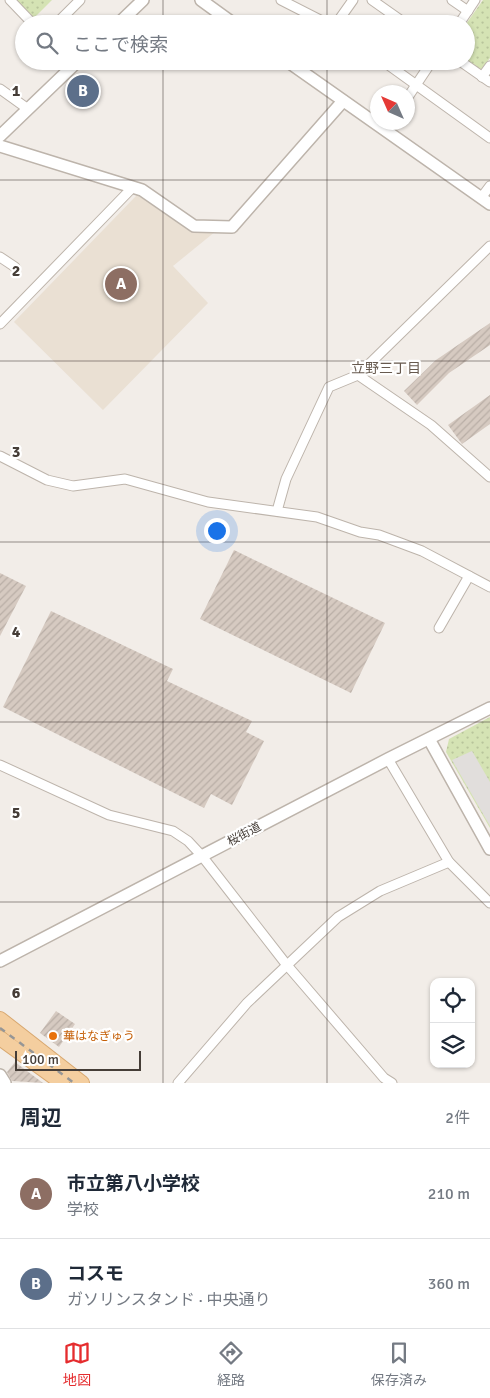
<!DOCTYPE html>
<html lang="ja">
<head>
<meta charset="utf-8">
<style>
	body { margin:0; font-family:Signika,"Noto Sans JP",sans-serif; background:#f6f6f7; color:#1f2937 }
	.controls { position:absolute; right:15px; bottom:15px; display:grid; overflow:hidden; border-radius:10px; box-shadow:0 1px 4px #0004 }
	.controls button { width:45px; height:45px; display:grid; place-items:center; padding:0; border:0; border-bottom:1px solid #e0e1e3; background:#fff; color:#1f2937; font:25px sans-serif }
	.compass { position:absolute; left:370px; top:85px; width:45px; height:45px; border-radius:50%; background:#fff; box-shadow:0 1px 4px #0004; rotate:315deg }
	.scale { position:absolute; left:15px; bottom:12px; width:126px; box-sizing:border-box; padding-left:5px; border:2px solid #453d37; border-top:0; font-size:14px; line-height:18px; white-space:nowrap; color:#453d37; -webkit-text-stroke:4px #fff; paint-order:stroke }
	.you { position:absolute; left:216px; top:530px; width:18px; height:18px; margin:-12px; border:4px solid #fff; border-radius:50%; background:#1a73e8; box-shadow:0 0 0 8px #1a73e833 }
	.badge { display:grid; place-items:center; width:32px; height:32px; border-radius:50%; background:#e52c2e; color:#fff; font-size:16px; font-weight:700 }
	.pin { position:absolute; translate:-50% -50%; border:2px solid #fff; box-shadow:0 1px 5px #0006 }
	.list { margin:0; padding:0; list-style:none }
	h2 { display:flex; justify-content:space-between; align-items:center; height:65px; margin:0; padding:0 20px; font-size:21px }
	h2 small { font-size:16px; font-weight:400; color:#747a83 }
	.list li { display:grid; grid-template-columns:32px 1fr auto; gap:15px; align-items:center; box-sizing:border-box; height:90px; padding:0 20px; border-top:1px solid #e0e1e3 }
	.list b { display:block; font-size:19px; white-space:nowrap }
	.list p { margin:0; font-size:16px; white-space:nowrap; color:#747a83 }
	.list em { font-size:16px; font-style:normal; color:#747a83 }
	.icon { flex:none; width:28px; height:28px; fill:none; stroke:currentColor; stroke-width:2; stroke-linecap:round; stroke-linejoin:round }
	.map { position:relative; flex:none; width:490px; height:1083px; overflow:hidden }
	.search { position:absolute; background:#fff; box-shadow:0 1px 4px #0004; left:15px; right:15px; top:15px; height:55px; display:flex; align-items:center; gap:12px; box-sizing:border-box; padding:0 18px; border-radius:28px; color:#747a83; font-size:19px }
	.sheet { height:245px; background:#fff }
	nav { display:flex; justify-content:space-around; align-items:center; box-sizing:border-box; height:70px; border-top:1px solid #e0e1e3; background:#fff; font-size:14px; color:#747a83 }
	nav a { display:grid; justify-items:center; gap:2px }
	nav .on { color:#e52c2e }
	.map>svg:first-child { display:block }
	.education { fill:#eae0d3 }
	.park { fill:url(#park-dots) }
	.parking { fill:#e1dedc }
	.building { fill:url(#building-hatch) }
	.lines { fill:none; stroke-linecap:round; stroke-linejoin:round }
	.minor-casing { stroke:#bdb4ab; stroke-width:11 }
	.tertiary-casing { stroke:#bdb4ab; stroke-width:14 }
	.primary-casing { stroke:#d8a870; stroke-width:16 }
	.minor { stroke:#fff; stroke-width:9 }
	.tertiary { stroke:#fff; stroke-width:11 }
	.primary { stroke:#f4ce9f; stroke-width:14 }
	.rail { stroke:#969696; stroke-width:2.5; stroke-dasharray:6 6; stroke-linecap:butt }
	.grid { fill:none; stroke:#453d37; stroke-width:1; stroke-opacity:0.55 }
	.food-dot { fill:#e8710a; stroke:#fff; stroke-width:2 }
	.labels { text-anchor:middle; stroke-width:4.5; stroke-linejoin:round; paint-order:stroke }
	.street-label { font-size:12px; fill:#453d37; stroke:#fff }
	.food-label { font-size:12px; fill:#c56008; stroke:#fff; text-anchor:start }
	.neighbourhood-label { font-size:14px; fill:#675a4f; stroke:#fff }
	.grid-label { font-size:16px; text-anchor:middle; font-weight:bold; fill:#453d37; stroke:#fff; stroke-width:4.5; stroke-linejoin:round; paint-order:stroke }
</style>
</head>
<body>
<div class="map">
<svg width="490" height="1083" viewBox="0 0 490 1083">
	<defs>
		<pattern id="park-dots" width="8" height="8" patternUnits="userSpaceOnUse" patternTransform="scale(1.25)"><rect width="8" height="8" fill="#d5e3b4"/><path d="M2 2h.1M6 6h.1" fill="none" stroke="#b8c49b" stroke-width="1.8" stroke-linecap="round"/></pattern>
		<pattern id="building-hatch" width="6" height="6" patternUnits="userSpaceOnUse" patternTransform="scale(1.25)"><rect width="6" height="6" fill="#d6cac1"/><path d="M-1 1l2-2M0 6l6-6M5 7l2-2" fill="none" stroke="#b9aea6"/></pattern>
	</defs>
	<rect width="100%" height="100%" fill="#f2ede8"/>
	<path class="education" d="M137,195L190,229L216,231L173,266L208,303L103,410L14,322Z"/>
	<g class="park">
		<path d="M14,0H52L33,19Z"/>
		<path d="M483,0H490V58L481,70L466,60V24Z"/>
		<path d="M490,717V828L446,752L449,739Z"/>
	</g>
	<path class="parking" d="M472,751L490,782V826L452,760Z"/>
	<g class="building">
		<path d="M490,323V345L449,373L417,405L404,391L436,360Z"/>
		<path d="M490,395V424L462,444L448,425Z"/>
		<path d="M234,550L385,623L351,693L200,619Z"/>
		<path d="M0,573L26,586L0,636Z"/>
		<path d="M51,611L173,669L167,681L252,721L246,732L264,741L232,805L211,794L204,808L3,707Z"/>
		<path d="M56,1011L75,1024L59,1047L40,1033Z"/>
		<path d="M15,1062L43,1083L12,1081L7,1072Z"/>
	</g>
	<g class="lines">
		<g class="minor-casing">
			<g id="minor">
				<path d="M10,0L33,24"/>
				<path d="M281,0L328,24"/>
				<path d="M372,0L406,24"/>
				<path d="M452,0L468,11"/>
				<path d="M56,24L80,0"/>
				<path d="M336,24L353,0"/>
				<path d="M459,24L475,0"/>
				<path d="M383,61L490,138"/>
				<path d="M460,61L490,82"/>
				<path d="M302,72L310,61"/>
				<path d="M482,77L490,66"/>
				<path d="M0,89L28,109"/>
				<path d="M408,97L432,61"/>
				<path d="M481,198L490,186"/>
				<path d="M0,257L15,267"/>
				<path d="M0,324L133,187"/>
				<path d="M358,375L431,425L490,477"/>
				<path d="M0,456L47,480L73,486L125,479L208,502L317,517L360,532L379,535L422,551L490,587"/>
				<path d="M277,511L286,479L329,387L358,375L490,246"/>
				<path d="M439,628L469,576"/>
				<path d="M388,759L449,862L490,903"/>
				<path d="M0,765L109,815L173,831L188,841L202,856L286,964L384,1078L392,1083"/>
				<path d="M178,1083L247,1003L338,917L380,891L449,862"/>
			</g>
		</g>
		<g class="tertiary-casing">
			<g id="tertiary">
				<path d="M201,0L234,24"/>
				<path d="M118,24L143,0"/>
				<path d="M287,61L490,204"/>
				<path d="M0,136L78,61"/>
				<path d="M0,146L142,190L194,226L232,227L343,101"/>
				<path d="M429,739L490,849"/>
				<path d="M0,961L388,759L490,708"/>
				<path d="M0,1075L5,1083"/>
			</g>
		</g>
		<g class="primary-casing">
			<g id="primary">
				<path d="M0,1019L82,1083"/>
				<path d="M0,1038L62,1083"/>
			</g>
		</g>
		<use href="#minor" class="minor"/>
		<use href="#tertiary" class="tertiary"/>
		<use href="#primary" class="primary"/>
		<path class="rail" d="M0,1028L74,1083"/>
	</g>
	<path class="grid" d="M163,0V24M327,0V24M163,61V1083M327,61V1083M0,180H490M0,361H490M0,542H490M0,722H490M0,902H490"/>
	<circle class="food-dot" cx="53" cy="1036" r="5"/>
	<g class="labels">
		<g class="street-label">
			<text transform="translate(244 834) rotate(-28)" y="4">桜街道</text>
		</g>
		<g class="food-label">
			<text x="63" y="1040">華はなぎゅう</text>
		</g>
		<g class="neighbourhood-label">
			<text x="386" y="373">立野三丁目</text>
		</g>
	</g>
	<g class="grid-label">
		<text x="16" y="96">1</text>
		<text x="16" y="276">2</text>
		<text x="16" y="457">3</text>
		<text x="16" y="637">4</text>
		<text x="16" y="818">5</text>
		<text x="16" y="998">6</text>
	</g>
</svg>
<div class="controls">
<button><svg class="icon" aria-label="locate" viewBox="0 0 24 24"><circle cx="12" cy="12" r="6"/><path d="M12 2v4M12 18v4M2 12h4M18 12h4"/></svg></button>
<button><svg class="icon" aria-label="layers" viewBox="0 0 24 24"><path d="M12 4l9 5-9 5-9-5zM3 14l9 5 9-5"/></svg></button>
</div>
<svg class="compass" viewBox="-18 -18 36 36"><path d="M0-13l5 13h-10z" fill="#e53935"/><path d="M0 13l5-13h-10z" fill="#747a83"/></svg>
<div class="scale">100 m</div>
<div class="you"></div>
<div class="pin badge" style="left:121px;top:284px;background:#8d6e63">A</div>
<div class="pin badge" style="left:83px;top:91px;background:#5c6f8a">B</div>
<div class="search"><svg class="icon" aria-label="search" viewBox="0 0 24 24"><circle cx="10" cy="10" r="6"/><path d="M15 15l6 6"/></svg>ここで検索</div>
</div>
<section class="sheet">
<h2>周辺<small>2件</small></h2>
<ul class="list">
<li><span class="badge" style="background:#8d6e63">A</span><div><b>市立第八小学校</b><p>学校</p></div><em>210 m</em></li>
<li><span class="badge" style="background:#5c6f8a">B</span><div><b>コスモ</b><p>ガソリンスタンド · 中央通り</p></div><em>360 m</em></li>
</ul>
</section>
<nav>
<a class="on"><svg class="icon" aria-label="map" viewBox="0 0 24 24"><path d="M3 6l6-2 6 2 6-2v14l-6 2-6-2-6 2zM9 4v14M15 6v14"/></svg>地図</a>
<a><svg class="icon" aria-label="directions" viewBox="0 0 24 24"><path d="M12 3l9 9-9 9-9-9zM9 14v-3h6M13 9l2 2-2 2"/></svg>経路</a>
<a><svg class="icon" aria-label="saved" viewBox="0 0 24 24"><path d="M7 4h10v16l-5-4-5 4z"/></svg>保存済み</a>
</nav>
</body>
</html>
